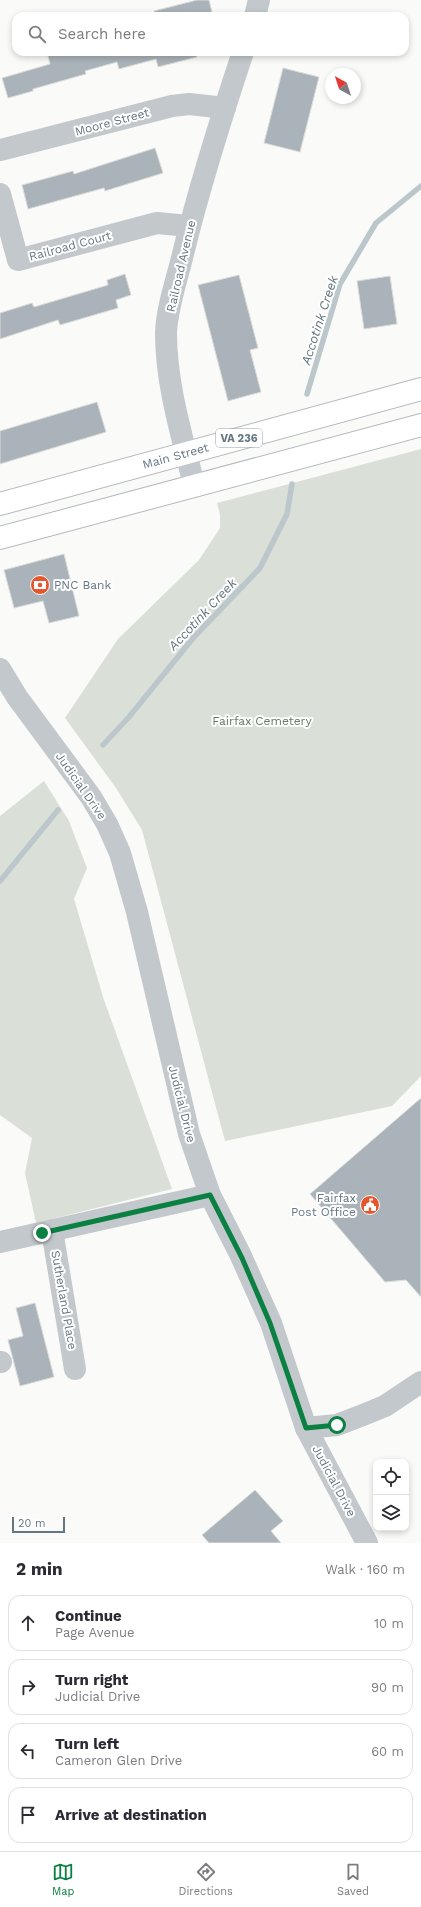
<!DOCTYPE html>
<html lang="en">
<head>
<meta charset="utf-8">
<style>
	body { margin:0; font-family:"Work Sans",sans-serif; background:#f2f2f3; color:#2b2b33 }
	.controls { position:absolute; right:12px; bottom:12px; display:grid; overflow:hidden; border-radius:8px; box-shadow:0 2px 6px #0003 }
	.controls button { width:36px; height:36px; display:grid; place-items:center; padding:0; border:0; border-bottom:1px solid #e1e1e2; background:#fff; color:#2b2b33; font:20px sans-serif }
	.compass { position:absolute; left:325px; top:68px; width:36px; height:36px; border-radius:50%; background:#fff; box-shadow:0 2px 6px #0003; rotate:321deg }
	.scale { position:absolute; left:12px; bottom:10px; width:53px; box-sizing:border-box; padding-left:4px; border:2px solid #657683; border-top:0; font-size:11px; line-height:14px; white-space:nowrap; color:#657683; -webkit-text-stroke:3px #fff; paint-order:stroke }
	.stop { position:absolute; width:12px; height:12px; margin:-9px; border:3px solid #0b8043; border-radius:50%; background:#fff }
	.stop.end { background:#0b8043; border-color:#fff; box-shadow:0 1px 4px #0008 }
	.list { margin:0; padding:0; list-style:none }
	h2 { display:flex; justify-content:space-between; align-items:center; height:52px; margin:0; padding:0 16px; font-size:17px }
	h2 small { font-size:13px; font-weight:400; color:#7c7c81 }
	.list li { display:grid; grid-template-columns:26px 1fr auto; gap:12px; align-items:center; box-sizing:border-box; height:56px; margin:0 8px 8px; padding:0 8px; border:1px solid #e1e1e2; border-radius:12px }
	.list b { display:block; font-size:15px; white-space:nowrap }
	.list p { margin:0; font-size:13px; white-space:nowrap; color:#7c7c81 }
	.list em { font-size:13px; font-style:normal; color:#7c7c81 }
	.icon { flex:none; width:22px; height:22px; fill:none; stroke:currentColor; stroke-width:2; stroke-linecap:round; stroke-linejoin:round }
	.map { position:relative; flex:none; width:421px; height:1543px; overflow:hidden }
	.search { position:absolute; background:#fff; box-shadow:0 2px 6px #0003; left:12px; right:12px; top:12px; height:44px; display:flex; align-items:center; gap:10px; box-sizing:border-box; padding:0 14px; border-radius:12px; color:#7c7c81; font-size:15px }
	.sheet { height:308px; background:#fff }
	nav { display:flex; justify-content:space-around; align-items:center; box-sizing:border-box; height:56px; border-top:1px solid #e1e1e2; background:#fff; font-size:11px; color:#7c7c81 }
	nav a { display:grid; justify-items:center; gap:2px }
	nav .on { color:#0b8043 }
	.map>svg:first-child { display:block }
	.green { fill:#dadfd7 }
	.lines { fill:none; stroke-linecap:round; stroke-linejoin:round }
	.stream { stroke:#bbc7cb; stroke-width:5.5 }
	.building { fill:#aab3b9; stroke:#dcdcda }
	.major-casing { stroke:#b5babe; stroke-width:24 }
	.minor { stroke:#c3c8cc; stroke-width:22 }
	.major { stroke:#fff; stroke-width:22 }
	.route { stroke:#0b8043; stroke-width:5 }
	.labels { text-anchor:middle; stroke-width:4; stroke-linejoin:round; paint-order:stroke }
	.shield { fill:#fff; stroke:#939fa8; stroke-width:1 }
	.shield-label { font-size:11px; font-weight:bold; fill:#657683 }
	.street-label { font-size:12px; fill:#657683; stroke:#fff }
	.poi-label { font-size:12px; fill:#657683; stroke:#fff; text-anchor:start }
	.park-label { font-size:12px; fill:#687a64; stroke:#fff }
	.water-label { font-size:13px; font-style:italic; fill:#60757c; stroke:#fff }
</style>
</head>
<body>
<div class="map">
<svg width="421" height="1543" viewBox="0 0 421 1543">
	<rect width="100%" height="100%" fill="#fafaf8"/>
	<g class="green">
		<path d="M421,449V1076L392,1106L225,1141L142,830L116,788L65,718L118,639L199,560L220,528V515L217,503Z"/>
		<path d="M44,781L69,821L87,868L74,899L104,1000L172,1189L36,1223L25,1173L32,1138L0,1115V816Z"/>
	</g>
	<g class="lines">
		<g class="stream">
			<path d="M307,394L340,284L376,223L421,186"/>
			<path d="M103,745L129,717L194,637L260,568L287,514L292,484"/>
			<path d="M0,881L58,810"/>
		</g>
	</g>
	<g class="building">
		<path d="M197,0H209L213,16H155L154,11Z"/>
		<path d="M47,52H196L197,57L158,67L156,59L119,69L117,62L85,71L86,74L33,89V91L8,98L2,78L50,64Z"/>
		<path d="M283,68L319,77L300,152L264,143Z"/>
		<path d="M155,148L163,173L105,191L104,188L28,209L22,185L73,171L74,174Z"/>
		<path d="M125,274L131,295L116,300L118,308L60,325L58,320L0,339V313L32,303L34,307L108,285L107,280Z"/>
		<path d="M239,275L258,348L250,350L261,392L228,401L198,285Z"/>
		<path d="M390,276L397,324L364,329L357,281Z"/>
		<path d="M97,402L106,432L0,464V431Z"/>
		<path d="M64,554L79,616L49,623L43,601L14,608L4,570Z"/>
		<path d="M421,1098V1297L406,1280L385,1282L310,1194Z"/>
		<path d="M35,1303L54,1377L20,1386L8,1340L23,1336L16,1308Z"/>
		<path d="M255,1490L283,1521L271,1531L281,1543H209L202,1535Z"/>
	</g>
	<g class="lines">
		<g class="major-casing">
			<g id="major">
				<path id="s1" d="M0,504L421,389"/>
				<path d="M0,538L421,425"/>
			</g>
		</g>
		<g class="minor">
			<path d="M255,16L259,0"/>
			<path d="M0,150L172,106L189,104L225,108"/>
			<path d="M0,194L18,260L157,223L189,226"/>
			<path d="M194,485C182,435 166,385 166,333C167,309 175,285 181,262C198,191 220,121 243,52"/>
			<path d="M0,669L17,697L91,797L107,824L120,853L137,912L189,1134L210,1195L240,1254L271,1323L306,1428L367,1543"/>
			<path d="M52,1230L75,1369"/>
			<path d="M0,1242L210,1195"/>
			<path d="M0,1362H1"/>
			<path d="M306,1428L337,1425L363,1415L385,1406L421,1382"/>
		</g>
		<use href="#major" class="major"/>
	</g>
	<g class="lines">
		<path class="route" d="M42,1233L210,1195L242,1258L270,1323L306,1428L337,1425"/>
	</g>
	<defs>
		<g id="bank-disc" transform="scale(1)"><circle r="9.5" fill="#e4572e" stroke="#fff"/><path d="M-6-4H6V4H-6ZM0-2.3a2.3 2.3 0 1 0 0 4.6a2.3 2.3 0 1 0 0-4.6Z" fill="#fff"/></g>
		<g id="civic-disc" transform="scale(1)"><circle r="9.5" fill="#e4572e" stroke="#fff"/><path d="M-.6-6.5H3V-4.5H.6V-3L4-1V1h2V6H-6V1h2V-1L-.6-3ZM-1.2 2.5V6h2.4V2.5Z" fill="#fff"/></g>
	</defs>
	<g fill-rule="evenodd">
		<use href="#bank-disc" x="40" y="585"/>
		<use href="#civic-disc" x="370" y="1205"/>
	</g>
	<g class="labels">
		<rect class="shield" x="216" y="429" width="46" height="18" rx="3"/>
		<g class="shield-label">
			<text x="239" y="442">VA 236</text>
		</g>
		<g class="street-label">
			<text transform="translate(112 122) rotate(-15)" y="4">Moore Street</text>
			<text transform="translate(70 246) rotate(-15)" y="4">Railroad Court</text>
			<text transform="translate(181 266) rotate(-77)" y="4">Railroad Avenue</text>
			<text dy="4" stroke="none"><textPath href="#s1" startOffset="182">Main Street</textPath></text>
			<text transform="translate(81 786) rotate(55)" y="4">Judicial Drive</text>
			<text transform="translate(182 1104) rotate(76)" y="4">Judicial Drive</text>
			<text transform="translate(64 1300) rotate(80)" y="4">Sutherland Place</text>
			<text transform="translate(334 1481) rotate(62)" y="4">Judicial Drive</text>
		</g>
		<g class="poi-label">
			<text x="54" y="589">PNC Bank</text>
			<text x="356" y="1202" text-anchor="end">Fairfax<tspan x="356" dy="14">Post Office</tspan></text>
		</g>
		<g class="park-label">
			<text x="262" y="725">Fairfax Cemetery</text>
		</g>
		<g class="water-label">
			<text transform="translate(319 320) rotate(-72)" y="5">Accotink Creek</text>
			<text transform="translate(202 614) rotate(-47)" y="5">Accotink Creek</text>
		</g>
	</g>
</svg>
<div class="controls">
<button><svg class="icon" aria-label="locate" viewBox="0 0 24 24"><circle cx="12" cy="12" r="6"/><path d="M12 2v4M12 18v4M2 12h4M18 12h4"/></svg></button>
<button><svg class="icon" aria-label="layers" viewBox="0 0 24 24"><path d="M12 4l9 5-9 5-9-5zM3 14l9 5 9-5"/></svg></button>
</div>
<svg class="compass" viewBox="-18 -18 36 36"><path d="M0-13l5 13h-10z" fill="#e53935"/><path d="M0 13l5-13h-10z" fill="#7c7c81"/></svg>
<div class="scale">20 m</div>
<div class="stop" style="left:337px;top:1425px"></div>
<div class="stop end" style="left:42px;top:1233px"></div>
<div class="search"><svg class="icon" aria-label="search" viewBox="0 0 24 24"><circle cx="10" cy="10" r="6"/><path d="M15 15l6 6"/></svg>Search here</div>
</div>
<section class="sheet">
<h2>2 min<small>Walk · 160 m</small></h2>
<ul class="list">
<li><svg class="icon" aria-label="ahead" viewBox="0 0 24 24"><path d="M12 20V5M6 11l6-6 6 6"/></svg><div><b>Continue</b><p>Page Avenue</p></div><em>10 m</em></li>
<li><svg class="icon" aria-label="right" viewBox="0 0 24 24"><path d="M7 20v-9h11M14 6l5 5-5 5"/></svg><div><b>Turn right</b><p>Judicial Drive</p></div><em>90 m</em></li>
<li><svg class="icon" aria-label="left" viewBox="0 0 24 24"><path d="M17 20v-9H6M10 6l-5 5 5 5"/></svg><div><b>Turn left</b><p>Cameron Glen Drive</p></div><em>60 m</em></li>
<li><svg class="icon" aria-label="arrive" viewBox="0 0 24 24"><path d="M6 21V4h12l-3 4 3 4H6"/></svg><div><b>Arrive at destination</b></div></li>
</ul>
</section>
<nav>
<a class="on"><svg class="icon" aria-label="map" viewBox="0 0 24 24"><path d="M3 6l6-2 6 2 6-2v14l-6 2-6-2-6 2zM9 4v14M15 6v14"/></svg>Map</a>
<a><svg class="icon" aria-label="directions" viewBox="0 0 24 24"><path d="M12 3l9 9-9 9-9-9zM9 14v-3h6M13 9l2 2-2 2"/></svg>Directions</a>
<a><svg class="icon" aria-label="saved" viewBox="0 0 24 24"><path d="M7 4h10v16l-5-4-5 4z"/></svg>Saved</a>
</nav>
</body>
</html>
